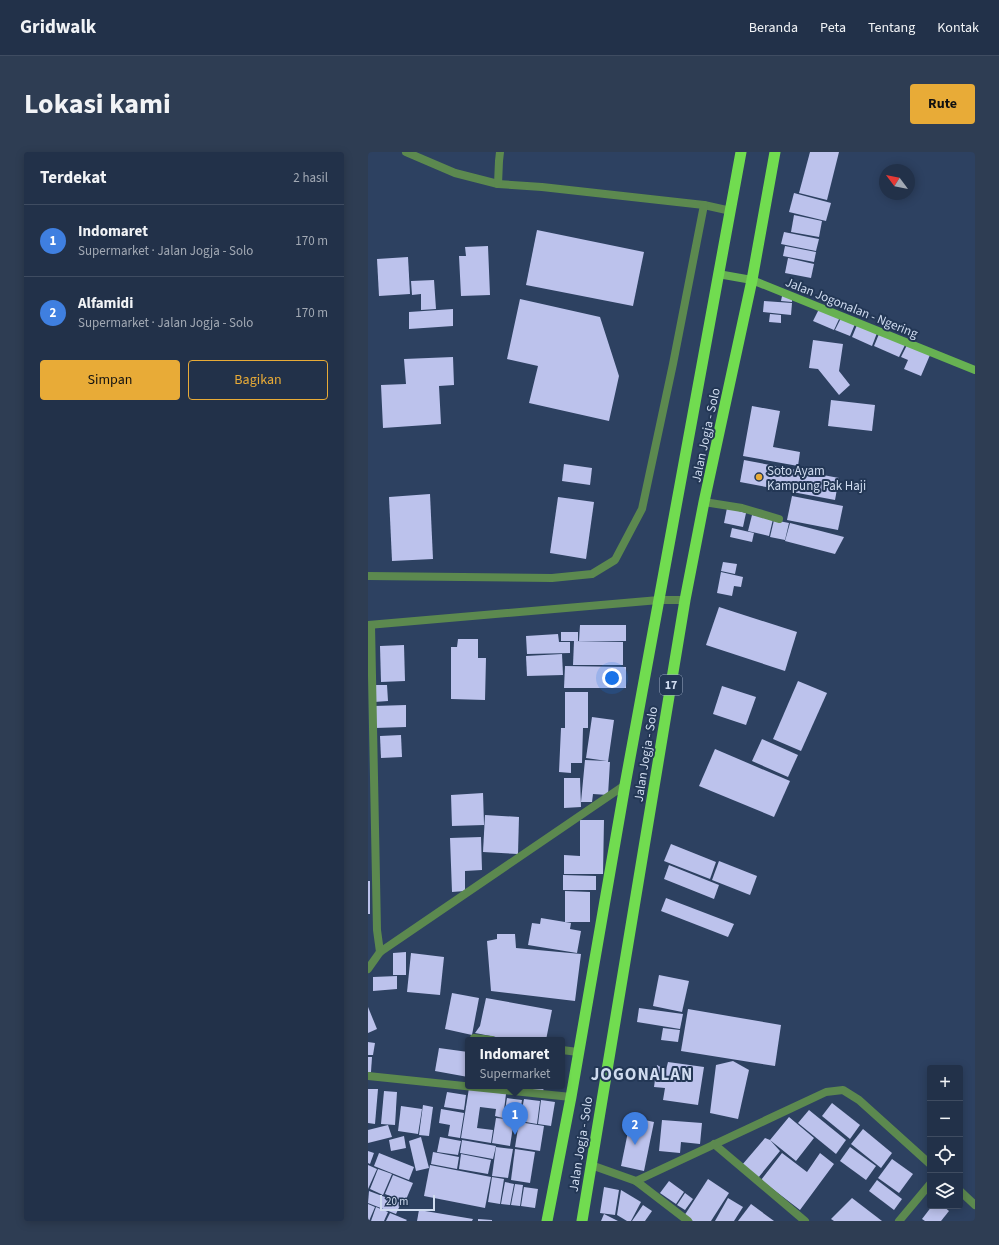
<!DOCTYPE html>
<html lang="id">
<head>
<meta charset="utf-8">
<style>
	body { margin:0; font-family:"Source Sans 3",sans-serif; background:#2e3d53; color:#f1f3f6 }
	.controls { position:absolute; right:12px; bottom:12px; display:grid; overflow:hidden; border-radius:4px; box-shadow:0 2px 10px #0003 }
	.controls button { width:36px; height:36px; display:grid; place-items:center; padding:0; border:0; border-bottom:1px solid #3f4c61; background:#223149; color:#f1f3f6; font:20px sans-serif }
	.compass { position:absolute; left:511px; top:12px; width:36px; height:36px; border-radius:50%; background:#223149; box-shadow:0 2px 10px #0003; rotate:302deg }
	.scale { position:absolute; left:12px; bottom:10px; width:55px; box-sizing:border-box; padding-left:4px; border:2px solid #d0dcf0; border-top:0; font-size:11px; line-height:14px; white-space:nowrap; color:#d0dcf0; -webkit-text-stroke:3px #233755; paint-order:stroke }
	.you { position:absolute; left:244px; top:526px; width:14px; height:14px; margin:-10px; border:3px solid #fff; border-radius:50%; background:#1a73e8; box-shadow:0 0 0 6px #1a73e833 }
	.badge { display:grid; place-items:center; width:26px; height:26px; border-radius:50%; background:#e8ab37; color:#fff; font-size:13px; font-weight:700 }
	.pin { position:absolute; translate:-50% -33px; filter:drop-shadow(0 1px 2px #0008) }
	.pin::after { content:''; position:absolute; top:21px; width:14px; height:12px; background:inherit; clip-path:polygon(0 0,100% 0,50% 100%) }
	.popup { position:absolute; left:97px; top:885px; width:100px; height:52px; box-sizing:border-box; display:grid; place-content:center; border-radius:4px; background:#223149; filter:drop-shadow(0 1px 3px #0005); font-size:13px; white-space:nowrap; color:#a2a9b4 }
	.popup b { font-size:15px; color:#f1f3f6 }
	.popup::after { content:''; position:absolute; left:50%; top:100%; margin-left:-8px; border:8px solid transparent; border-top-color:#223149 }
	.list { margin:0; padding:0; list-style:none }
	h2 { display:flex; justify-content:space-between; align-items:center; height:52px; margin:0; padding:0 16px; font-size:17px }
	h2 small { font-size:13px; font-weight:400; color:#a2a9b4 }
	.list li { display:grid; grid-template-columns:26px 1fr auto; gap:12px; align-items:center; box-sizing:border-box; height:72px; padding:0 16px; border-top:1px solid #3f4c61 }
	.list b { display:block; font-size:15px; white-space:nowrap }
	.list p { margin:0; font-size:13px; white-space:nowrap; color:#a2a9b4 }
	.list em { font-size:13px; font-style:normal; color:#a2a9b4 }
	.actions { display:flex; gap:8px; padding:12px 16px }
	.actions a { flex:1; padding:9px 0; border:1px solid #e8ab37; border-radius:4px; text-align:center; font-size:14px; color:#e8ab37 }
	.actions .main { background:#e8ab37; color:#111 }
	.icon { flex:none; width:22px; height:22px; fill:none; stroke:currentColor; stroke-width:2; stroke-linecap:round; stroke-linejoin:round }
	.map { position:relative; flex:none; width:607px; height:1069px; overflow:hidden; border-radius:4px }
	header { display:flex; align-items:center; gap:24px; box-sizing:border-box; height:56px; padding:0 20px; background:#223149; border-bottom:1px solid #3f4c61 }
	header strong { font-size:19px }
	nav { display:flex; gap:22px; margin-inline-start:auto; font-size:14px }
	.intro { display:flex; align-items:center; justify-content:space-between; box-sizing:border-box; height:96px; padding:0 24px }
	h1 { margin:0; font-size:28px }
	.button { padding:10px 18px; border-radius:4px; background:#e8ab37; color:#111; font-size:14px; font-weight:700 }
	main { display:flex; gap:24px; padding:0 24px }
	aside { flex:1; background:#223149; border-radius:4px; box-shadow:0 2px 10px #0003 }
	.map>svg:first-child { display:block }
	.building { fill:#bcc2ec }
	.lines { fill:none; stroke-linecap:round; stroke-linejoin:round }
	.service { stroke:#5c894f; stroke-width:8 }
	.minor { stroke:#5c894f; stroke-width:8 }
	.secondary { stroke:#67b152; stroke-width:8 }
	.trunk { stroke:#71dc50; stroke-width:11 }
	.poi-dot { fill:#e8ab37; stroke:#233755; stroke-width:1.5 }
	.labels { text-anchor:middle; stroke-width:4; stroke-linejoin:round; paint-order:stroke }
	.shield { fill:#233755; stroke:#9caac2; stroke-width:1 }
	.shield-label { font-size:12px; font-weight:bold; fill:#d0dcf0 }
	.street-label { font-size:13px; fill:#d0dcf0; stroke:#233755 }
	.poi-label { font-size:13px; fill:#d0dcf0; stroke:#233755; text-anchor:start }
	.district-label { font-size:17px; font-weight:bold; letter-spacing:1px; fill:#d0dcf0; stroke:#233755 }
</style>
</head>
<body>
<header>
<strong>Gridwalk</strong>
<nav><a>Beranda</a><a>Peta</a><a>Tentang</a><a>Kontak</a></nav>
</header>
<div class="intro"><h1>Lokasi kami</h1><a class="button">Rute</a></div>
<main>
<aside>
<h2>Terdekat<small>2 hasil</small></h2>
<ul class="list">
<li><span class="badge" style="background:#3f7fe0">1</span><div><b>Indomaret</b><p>Supermarket · Jalan Jogja - Solo</p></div><em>170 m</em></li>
<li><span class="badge" style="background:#3f7fe0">2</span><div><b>Alfamidi</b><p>Supermarket · Jalan Jogja - Solo</p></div><em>170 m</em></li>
</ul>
<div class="actions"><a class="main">Simpan</a><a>Bagikan</a></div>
</aside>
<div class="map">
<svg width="607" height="1069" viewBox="0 0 607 1069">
	<rect width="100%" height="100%" fill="#2d4161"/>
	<g class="building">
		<path d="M442,0H471L459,48L431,41Z"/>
		<path d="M426,41L463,51L458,69L421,60Z"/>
		<path d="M426,63L454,69L451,85L423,80Z"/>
		<path d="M169,78L276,100L265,154L158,133Z"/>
		<path d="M416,80L451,87L448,99L413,92Z"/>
		<path d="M120,94L122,143L93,144L91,104H98L97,95Z"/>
		<path d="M417,94L448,100L446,110L415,104Z"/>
		<path d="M40,105L42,142L11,144L9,107Z"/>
		<path d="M420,106L446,112L443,126L417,121Z"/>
		<path d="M66,128L68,157L53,158V142L44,143L43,129Z"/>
		<path d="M414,144L424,145V150L413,149Z"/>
		<path d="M152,147L232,165L251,224L241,269L161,251L170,214L139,207Z"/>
		<path d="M396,149L424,151L423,163L395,160Z"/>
		<path d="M85,157V174L41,177V160Z"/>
		<path d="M451,157L472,165L466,178L445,169Z"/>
		<path d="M402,162L413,163V171L401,170Z"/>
		<path d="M473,166L487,172L482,184L467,178Z"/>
		<path d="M489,173L509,181L504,194L484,185Z"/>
		<path d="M511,182L537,193L531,205L506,194Z"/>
		<path d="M445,188L475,192L471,219L482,233L471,243L450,217L441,216Z"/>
		<path d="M539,193L562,203L553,224L536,217L540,208L533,205Z"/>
		<path d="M85,205L86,233L71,234L73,272L15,276L13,233L38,232L36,207Z"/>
		<path d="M463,248L507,253L504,279L460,274Z"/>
		<path d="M384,254L412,259L405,295L432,300L430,314L375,304Z"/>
		<path d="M376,308L471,326L467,348L372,330Z"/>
		<path d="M196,312L224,316L222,333L194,329Z"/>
		<path d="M62,342L65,407L24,409L21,345Z"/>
		<path d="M424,344L475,354L470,378L419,368Z"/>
		<path d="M190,345L226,350L218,407L182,401Z"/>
		<path d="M359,356L378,361L375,375L356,371Z"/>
		<path d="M384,363L405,367L401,384L380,379Z"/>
		<path d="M406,368L421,371L417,388L402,385Z"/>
		<path d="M422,371L476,385L467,402L417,389Z"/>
		<path d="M364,376L386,381L384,390L362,385Z"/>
		<path d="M355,410L369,412L367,422L353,419Z"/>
		<path d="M353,420L375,425L373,435L366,434L364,444L349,441Z"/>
		<path d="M351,455L429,480L417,519L338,493Z"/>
		<path d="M212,473H258V489H211Z"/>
		<rect x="193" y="480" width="17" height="9"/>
		<path d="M190,482L191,490H202V501L159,502L158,484Z"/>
		<path d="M90,487H110V506H118L117,548L83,547V495H89Z"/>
		<path d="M206,489L255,490V513H205Z"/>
		<path d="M36,493L37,529L13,530L12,494Z"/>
		<path d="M194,502L195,523L159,524L158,504Z"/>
		<path d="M197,514L258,515V536H196Z"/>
		<path d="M430,529L459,541L433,599L405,587Z"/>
		<path d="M5,533H19L20,549L6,550Z"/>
		<path d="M354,534L388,545L378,573L345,562Z"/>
		<path d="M197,540H220V576H204H215L214,611H203V621L191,620L193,576H197Z"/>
		<path d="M38,553V575L7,576L6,554Z"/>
		<path d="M224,565L246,568L240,610H242L240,643L225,642L224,650H213L217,608L239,609L218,606Z"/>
		<path d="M33,583L34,605L13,606L12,584Z"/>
		<path d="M394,587L430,603L420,625L384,609Z"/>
		<path d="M347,597L422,629L406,665L331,634Z"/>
		<path d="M196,626H212L213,655L196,656Z"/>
		<path d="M115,641L116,673L84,674L83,643Z"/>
		<path d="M117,663L151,665L150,702L115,700Z"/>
		<path d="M212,668H236L235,722H196V703L212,704Z"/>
		<path d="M113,685L114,718L97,719V739L84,740L82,686Z"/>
		<path d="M303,692L348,710L342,727L296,709Z"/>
		<path d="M351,709L389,724L382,743L344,728Z"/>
		<path d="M301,713L351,733L346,747L296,727Z"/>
		<path d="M195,723L228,724V738H195Z"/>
		<rect x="0" y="729" width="2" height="33"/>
		<path d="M197,739L222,740V770H197Z"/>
		<path d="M298,746L366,772L360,785L293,759Z"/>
		<path d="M173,766L203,771L202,777L213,779L209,801L160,793L164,771L172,772Z"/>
		<path d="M129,782H147L148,796L213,802L207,849L123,839L119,789L129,787Z"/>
		<path d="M38,800V823H25V801Z"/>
		<path d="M43,801L76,805L72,843L39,840Z"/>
		<path d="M291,823L321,829L314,860L285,854Z"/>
		<path d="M29,824V837L5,839V825Z"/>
		<path d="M84,841L111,846L104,883L77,877Z"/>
		<path d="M118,846L184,858L178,888H143L107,881L112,874Z"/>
		<path d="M0,855L9,877L0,881Z"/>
		<path d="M271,856L315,862L312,877L269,870Z"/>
		<path d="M320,857L413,873L407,914L313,899Z"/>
		<path d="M295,876L312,878L310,890L293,888Z"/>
		<path d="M0,890L7,891L5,903H0Z"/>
		<path d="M71,896L100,900V925L67,919Z"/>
		<path d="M0,905H4L3,920H0Z"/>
		<path d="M365,909L381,918L370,967L342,961L348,913Z"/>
		<path d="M300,910L336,915L330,953L295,948L297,936L286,935L289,913L298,918Z"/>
		<path d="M137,934H176L175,940L137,935Z"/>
		<path d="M101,936L138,942L135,966L127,964L128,957L112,955L109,976L125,978L123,991L93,986Z"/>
		<path d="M0,937H10L7,972L0,971Z"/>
		<path d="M16,939L29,940L27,973L13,972Z"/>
		<path d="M79,940L98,943L96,958L76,955Z"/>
		<path d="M139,946L154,948L151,967L136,965Z"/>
		<path d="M156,947L172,949L169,972L152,969Z"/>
		<path d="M173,948L187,950L183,974L170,972Z"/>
		<path d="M464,951L492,973L482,987L454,964Z"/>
		<path d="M55,953L65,955L61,984L51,983Z"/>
		<path d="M33,954L54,957L50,982L30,979Z"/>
		<path d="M73,957L96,961L92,986L80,984L82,973L71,971Z"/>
		<path d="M441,958L478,988L468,1002L430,971Z"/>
		<path d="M263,965L286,970L276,1019L253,1014Z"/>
		<path d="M421,965L446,986L428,1009L402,988L412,999L390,1026L374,1013L397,986L402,988Z"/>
		<path d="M128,966L146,968L142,994L124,991Z"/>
		<path d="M294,968L334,971L332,992L313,990L312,1001L291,999Z"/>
		<path d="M151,970L176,974L172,999L147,995Z"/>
		<path d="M20,973L24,985L0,991V978Z"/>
		<path d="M495,977L524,1001L513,1016L483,992Z"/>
		<path d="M36,984L38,996L23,999L21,988Z"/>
		<path d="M53,985L61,1016L48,1019L41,989Z"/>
		<path d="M72,985L93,989L90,1003L69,1000Z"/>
		<path d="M94,988L128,994L125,1007L92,1001Z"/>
		<path d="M128,995L145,997L140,1026L124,1024Z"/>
		<path d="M482,995L508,1014L498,1028L472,1009Z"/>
		<path d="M147,997L167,1000L162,1031L143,1028Z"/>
		<path d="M0,999L6,1001L2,1012L0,1011Z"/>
		<path d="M65,1000L91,1005L89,1017L63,1012Z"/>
		<path d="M11,1001L46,1015L41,1028L6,1014Z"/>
		<path d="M414,1001L439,1020L452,1001L466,1012L432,1058L393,1028Z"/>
		<path d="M93,1002L123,1008L120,1022L91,1017Z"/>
		<path d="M524,1007L545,1022L531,1041L510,1026Z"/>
		<path d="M0,1013L9,1017L0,1037Z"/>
		<path d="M62,1013L123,1025L117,1056L56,1044Z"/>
		<path d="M10,1017L24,1022L15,1043L2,1037Z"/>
		<path d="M25,1023L45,1031L37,1050L17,1042Z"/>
		<path d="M124,1025L136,1027L132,1052L120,1050Z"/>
		<path d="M340,1027L361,1041L343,1069H325L316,1064Z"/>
		<path d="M509,1028L534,1047L526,1058L501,1039Z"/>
		<path d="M301,1029L316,1040L308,1052L292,1041Z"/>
		<path d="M137,1030L146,1032L142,1053L133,1052Z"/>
		<path d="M147,1032L155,1033L152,1054L143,1053Z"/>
		<path d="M156,1035L170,1037L167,1056L153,1054Z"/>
		<path d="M236,1035L251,1038L247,1063L232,1061Z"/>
		<path d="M253,1038L273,1050L263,1069H259L249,1063Z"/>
		<path d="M1,1039L33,1051L28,1062L0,1051Z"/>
		<path d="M317,1041L325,1047L317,1058L309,1053Z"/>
		<path d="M360,1046L375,1055L366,1069H347Z"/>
		<path d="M484,1046L514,1069H466L463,1067Z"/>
		<path d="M0,1052L7,1055L1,1069H0Z"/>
		<path d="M383,1052L406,1069H370Z"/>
		<path d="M275,1053L284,1059L277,1069H264Z"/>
		<path d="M564,1054H575L581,1059L573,1069H557L554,1067Z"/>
		<path d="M8,1055L20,1060L16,1069H3Z"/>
		<path d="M51,1058L105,1067L104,1069H49Z"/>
		<path d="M22,1061L39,1068L38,1069H18Z"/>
		<path d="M236,1062L250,1069H233Z"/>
		<path d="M110,1067L124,1068V1069H110Z"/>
	</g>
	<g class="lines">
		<g class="service">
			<path d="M38,0L87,21L130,32L174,35L336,53L363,59"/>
			<path d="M130,32L131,9L132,0"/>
			<path d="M336,350L374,356L411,367"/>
			<path d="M0,424L184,426L224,422L247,408L274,357L305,212L336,53"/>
		</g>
		<g class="minor">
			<path d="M0,473L291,448H317"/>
			<path d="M3,473L9,778L12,800"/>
			<path d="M0,817L12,800L257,633"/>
			<path d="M106,886L124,888"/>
			<path d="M194,898L210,900"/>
			<path d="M0,924L203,945"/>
			<path d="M346,992L437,1069"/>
			<path d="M223,1013L268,1029L320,1069"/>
			<path d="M268,1029L458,940L475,938L491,948L562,1012"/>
			<path d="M592,1039L607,1053"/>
			<path d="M531,1069L562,1032"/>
		</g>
		<path class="secondary" d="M350,122L384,128L607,218"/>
		<g class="trunk">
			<path d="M179,1069L203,945L257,633L373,0"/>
			<path d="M214,1069L317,448L336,350L384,128L407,0"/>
		</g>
	</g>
	<circle class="poi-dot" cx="391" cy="325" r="4"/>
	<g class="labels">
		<rect class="shield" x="292" y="523" width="22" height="20" rx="3"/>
		<g class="shield-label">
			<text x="303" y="537">17</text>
		</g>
		<g class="street-label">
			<text transform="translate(484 155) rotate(22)" y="5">Jalan Jogonalan - Ngering</text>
			<text transform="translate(337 283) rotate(-78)" y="5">Jalan Jogja - Solo</text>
			<text transform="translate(277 602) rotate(-81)" y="5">Jalan Jogja - Solo</text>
			<text transform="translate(212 992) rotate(-81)" y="5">Jalan Jogja - Solo</text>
		</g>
		<g class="poi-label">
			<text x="399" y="323">Soto Ayam<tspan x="399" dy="15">Kampung Pak Haji</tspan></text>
		</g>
		<g class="district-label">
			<text x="274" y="928">JOGONALAN</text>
		</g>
	</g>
</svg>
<div class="controls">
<button>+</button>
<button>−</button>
<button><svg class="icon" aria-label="locate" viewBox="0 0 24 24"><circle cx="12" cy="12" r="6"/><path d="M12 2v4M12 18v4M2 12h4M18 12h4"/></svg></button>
<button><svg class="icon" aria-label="layers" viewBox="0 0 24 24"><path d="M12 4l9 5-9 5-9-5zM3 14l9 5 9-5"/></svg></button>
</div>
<svg class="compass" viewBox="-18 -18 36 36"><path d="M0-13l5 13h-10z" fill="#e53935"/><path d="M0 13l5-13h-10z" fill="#a2a9b4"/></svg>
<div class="scale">20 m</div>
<div class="you"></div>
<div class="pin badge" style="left:147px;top:983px;background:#3f7fe0">1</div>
<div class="popup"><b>Indomaret</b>Supermarket</div>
<div class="pin badge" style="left:267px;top:993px;background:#3f7fe0">2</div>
</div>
</main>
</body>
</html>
